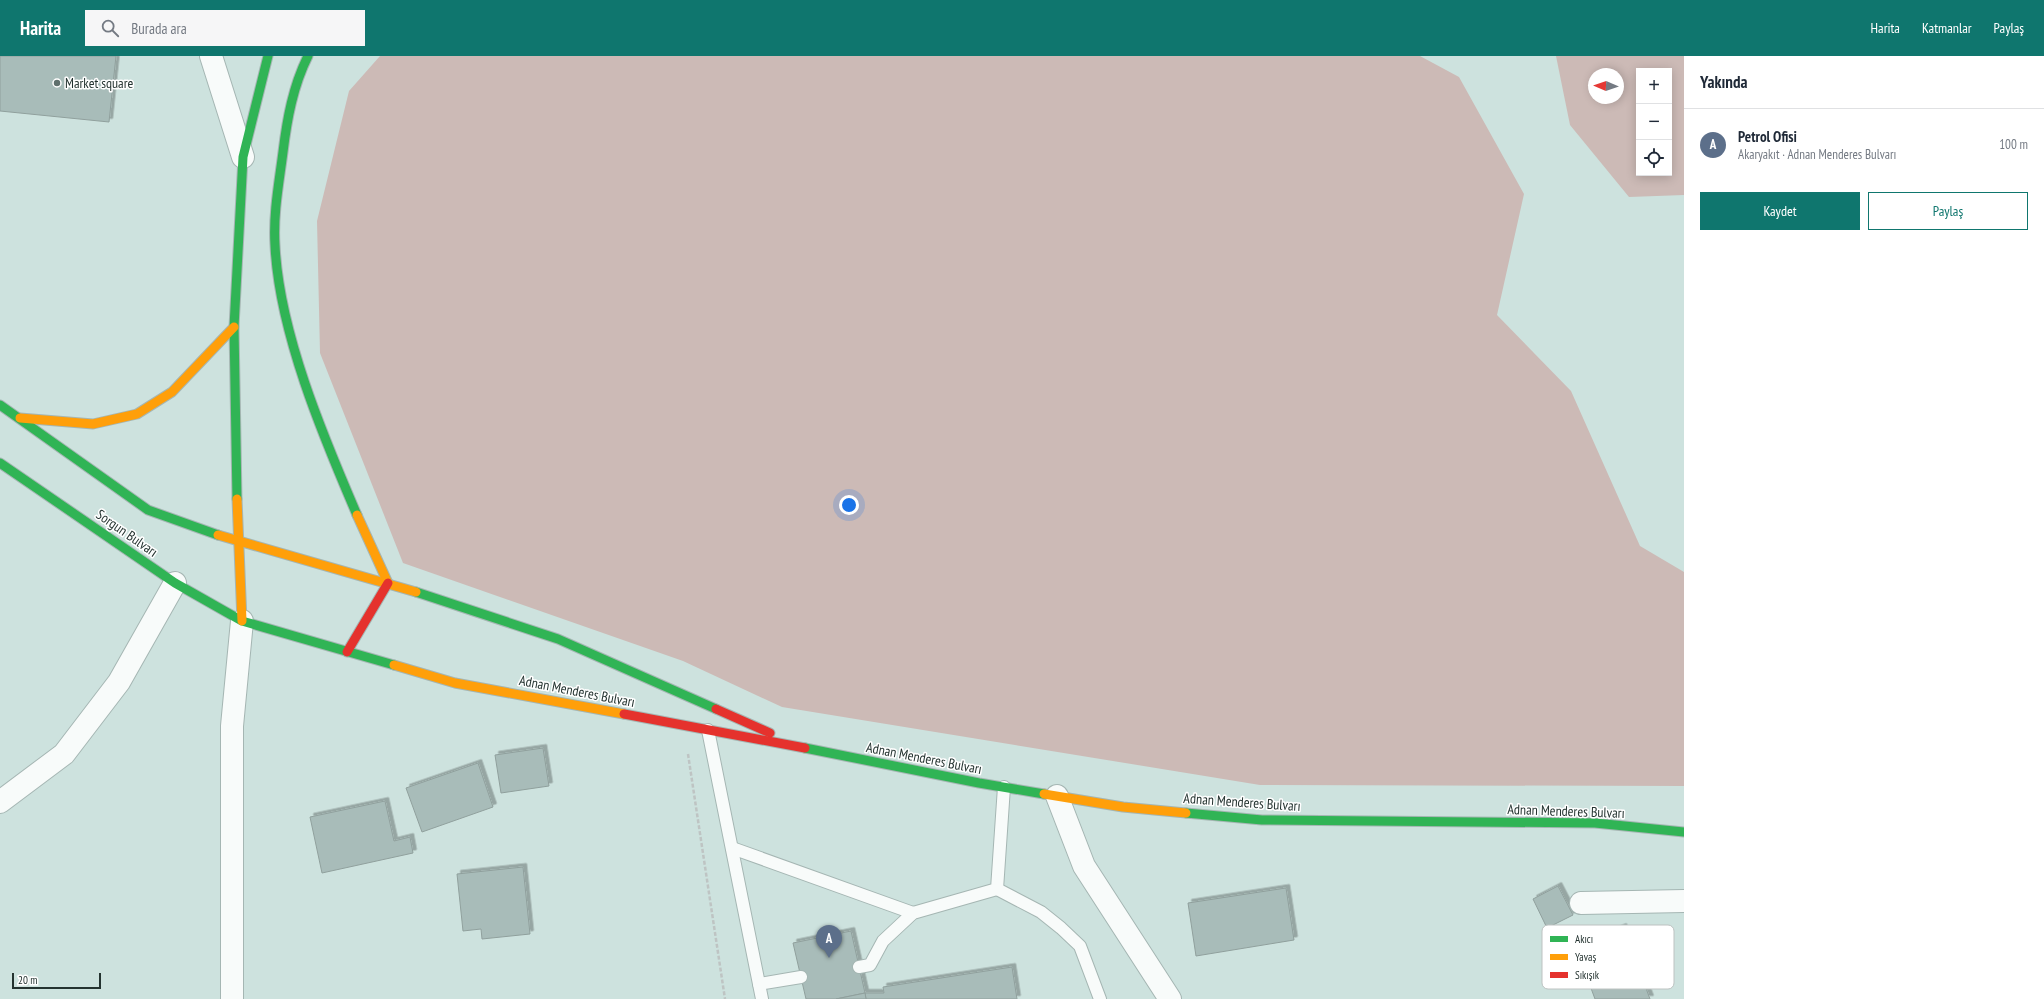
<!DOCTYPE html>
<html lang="tr">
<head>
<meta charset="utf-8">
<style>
	body { margin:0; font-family:"PT Sans Narrow",sans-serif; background:#f6f6f7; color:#1f2937 }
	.controls { position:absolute; right:12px; top:12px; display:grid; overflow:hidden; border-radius:0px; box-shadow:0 2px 10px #0003 }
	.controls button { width:36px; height:36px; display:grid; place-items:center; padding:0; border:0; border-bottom:1px solid #e0e1e3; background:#fff; color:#1f2937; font:20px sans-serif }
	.compass { position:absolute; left:1588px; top:12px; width:36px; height:36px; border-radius:50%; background:#fff; box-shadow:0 2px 10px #0003; rotate:272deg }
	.scale { position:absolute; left:12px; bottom:10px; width:89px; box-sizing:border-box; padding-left:4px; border:2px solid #243330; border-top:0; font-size:11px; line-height:14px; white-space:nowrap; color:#243330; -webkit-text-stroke:3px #fff; paint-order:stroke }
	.you { position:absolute; left:849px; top:449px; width:14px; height:14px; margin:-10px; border:3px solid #fff; border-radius:50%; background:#1a73e8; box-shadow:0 0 0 6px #1a73e833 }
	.badge { display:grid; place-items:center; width:26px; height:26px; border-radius:50%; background:#0f766e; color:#fff; font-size:13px; font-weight:700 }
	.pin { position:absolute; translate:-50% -33px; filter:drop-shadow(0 1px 2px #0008) }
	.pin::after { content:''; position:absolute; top:21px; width:14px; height:12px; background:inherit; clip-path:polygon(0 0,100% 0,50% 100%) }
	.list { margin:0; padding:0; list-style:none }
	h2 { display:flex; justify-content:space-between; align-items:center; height:52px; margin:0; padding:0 16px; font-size:17px }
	h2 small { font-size:13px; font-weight:400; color:#747a83 }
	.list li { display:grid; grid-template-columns:26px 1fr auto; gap:12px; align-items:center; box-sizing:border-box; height:72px; padding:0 16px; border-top:1px solid #e0e1e3 }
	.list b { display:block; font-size:15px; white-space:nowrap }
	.list p { margin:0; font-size:13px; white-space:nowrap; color:#747a83 }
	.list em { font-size:13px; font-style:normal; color:#747a83 }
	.actions { display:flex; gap:8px; padding:12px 16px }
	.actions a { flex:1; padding:9px 0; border:1px solid #0f766e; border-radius:0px; text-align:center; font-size:14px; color:#0f766e }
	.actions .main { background:#0f766e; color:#fff }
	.icon { flex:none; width:22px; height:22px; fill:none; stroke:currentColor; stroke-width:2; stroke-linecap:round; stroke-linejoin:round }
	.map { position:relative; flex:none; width:1684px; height:943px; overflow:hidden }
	header { display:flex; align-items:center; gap:24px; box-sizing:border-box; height:56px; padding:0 20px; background:#0f766e; color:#fff }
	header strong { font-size:19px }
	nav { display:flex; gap:22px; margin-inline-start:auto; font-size:14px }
	.search { width:280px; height:36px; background:#f6f6f7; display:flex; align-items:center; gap:10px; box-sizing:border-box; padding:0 14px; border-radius:0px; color:#747a83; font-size:15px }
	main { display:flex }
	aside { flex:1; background:#fff }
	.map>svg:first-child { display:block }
	.forest { fill:#ccbab6; fill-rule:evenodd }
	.building { fill:#a8bcb9; stroke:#90a09d; filter:url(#shadow) }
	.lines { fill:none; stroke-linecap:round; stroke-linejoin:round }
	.lane-casing { stroke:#a5b6b3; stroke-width:14 }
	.street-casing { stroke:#a5b6b3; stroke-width:24 }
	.fast-casing { stroke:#a5b6b3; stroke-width:11 }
	.slow-casing { stroke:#a5b6b3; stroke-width:11 }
	.jam-casing { stroke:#a5b6b3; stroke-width:11 }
	.path { stroke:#bec4c3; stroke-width:2.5; stroke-dasharray:4 2; stroke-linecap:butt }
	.lane { stroke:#f8fbfa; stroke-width:12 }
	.street { stroke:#f8fbfa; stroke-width:22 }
	.fast { stroke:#30b455; stroke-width:9 }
	.slow { stroke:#ff9f0a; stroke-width:9 }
	.jam { stroke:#e5322d; stroke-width:9 }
	.poi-dot { fill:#5f706d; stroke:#fff; stroke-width:1.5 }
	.labels { text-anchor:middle; stroke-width:3; stroke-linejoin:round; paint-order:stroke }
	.poi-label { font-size:14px; fill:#243330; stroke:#fff; text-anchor:start }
	.street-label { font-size:14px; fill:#243330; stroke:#fff }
	.key { fill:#fff; stroke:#bdc2c1; stroke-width:1 }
	.key-label { font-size:11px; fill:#243330 }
</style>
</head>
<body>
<header>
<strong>Harita</strong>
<div class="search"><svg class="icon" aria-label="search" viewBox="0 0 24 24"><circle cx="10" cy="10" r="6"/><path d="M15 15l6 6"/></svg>Burada ara</div>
<nav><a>Harita</a><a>Katmanlar</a><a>Paylaş</a></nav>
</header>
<main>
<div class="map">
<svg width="1684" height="943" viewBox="0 0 1684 943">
	<defs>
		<filter id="shadow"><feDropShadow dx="3.5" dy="-3.5" stdDeviation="0" flood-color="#0004"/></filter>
	</defs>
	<rect width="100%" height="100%" fill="#cde2de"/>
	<g class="forest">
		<path d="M380,0H1420L1459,21L1524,138L1497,259L1571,335L1640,490L1684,516V730L1260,729L782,651L683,605L403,507L320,297L317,165L349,35Z"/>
		<path d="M1556,0H1684V139L1629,141L1570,69ZM1639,15H1669V117H1639ZM1594,18H1618V42H1594Z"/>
	</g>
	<g class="building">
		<path d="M0,0H116L109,66L0,55Z"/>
		<path d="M543,692L549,730L501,737L495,699Z"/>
		<path d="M478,707L493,751L422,776L406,732Z"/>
		<path d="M385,745L394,785L410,781L413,797L322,817L310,761Z"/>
		<path d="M523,811L530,878L482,883L481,873L463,875L457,818Z"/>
		<path d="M1558,830L1573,859L1547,872L1533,843Z"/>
		<path d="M1286,832L1294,884L1196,900L1188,847Z"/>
		<path d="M1623,871L1650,943H1595L1575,889Z"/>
		<path d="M851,875L865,937L836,943H806L793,887Z"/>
		<path d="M1012,911L1017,943H866L865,937H884L883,931Z"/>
		<path d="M865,937L866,943H836Z"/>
	</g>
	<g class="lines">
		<g class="lane-casing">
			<g id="lane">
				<path d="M708,674L762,943"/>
				<path d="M732,792L913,857"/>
				<path d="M997,833L1041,856L1061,872L1080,890L1100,943"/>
				<path d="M859,911L870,909L883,885L913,857L997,833L1004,731"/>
				<path d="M759,928L801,921"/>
			</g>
		</g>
		<g class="street-casing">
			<g id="street">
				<path d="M211,0L243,101"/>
				<path d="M1057,740L1084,810L1170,943"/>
				<path d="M0,746L64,698L119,626L175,527"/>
				<path d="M1581,847L1684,845"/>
				<path d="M232,943V670L242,565"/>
			</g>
		</g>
		<g class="fast-casing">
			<g id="fast">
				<path d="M308,0C293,30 287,63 283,96C279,127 273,158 275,189C279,276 323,380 357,459"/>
				<path d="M0,349L148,454L218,479"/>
				<path d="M0,407L175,527L242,565L394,609"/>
				<path d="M237,443L234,271L243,101L268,0"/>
				<path d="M416,536L558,583L716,653"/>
				<path d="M805,692L979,727L1044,738"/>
				<path d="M1186,757L1262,764L1595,767L1684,776"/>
			</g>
		</g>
		<g class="slow-casing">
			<g id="slow">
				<path d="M20,362L93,368L137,358L172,336L234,271"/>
				<path d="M237,443L242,565"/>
				<path d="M357,459L388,527"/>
				<path d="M218,479L416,536"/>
				<path d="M394,609L455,627L624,658"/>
				<path d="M1044,738L1123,751L1186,757"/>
			</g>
		</g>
		<g class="jam-casing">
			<g id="jam">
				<path d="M347,596L388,527"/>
				<path d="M716,653L770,677"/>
				<path d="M624,658L805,692"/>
			</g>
		</g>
		<path class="path" d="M688,698L725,943"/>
		<use href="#lane" class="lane"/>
		<use href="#street" class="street"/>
		<use href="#fast" class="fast"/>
		<use href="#slow" class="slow"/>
		<use href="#jam" class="jam"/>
	</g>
	<circle class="poi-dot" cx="57" cy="27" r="4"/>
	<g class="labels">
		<g class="poi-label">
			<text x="65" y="32">Market square</text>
		</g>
		<g class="street-label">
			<text transform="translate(127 477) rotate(35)" y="5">Sorgun Bulvarı</text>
			<text transform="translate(577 635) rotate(11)" y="5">Adnan Menderes Bulvarı</text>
			<text transform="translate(924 702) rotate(11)" y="5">Adnan Menderes Bulvarı</text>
			<text transform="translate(1242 746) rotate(4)" y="5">Adnan Menderes Bulvarı</text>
			<text transform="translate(1566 755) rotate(2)" y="5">Adnan Menderes Bulvarı</text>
		</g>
	</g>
	<rect x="1542" y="869" width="132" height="64" rx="6" class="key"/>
	<rect x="1550" y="880" width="18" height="6" fill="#30b455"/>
	<rect x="1550" y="898" width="18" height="6" fill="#ff9f0a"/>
	<rect x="1550" y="916" width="18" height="6" fill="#e5322d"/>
	<g class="key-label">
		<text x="1575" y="887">Akıcı</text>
		<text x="1575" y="905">Yavaş</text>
		<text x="1575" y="923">Sıkışık</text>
	</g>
</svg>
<div class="controls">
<button>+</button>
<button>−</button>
<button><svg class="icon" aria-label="locate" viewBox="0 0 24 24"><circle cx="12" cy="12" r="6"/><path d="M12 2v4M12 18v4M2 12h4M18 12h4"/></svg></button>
</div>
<svg class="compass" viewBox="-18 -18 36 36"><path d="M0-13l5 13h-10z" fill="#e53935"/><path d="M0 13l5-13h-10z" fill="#747a83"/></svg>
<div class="scale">20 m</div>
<div class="you"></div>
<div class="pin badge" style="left:829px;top:902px;background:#5c6f8a">A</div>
</div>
<aside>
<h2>Yakında<small></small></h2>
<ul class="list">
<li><span class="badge" style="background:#5c6f8a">A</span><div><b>Petrol Ofisi</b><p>Akaryakıt · Adnan Menderes Bulvarı</p></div><em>100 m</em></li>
</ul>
<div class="actions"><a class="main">Kaydet</a><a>Paylaş</a></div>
</aside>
</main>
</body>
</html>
